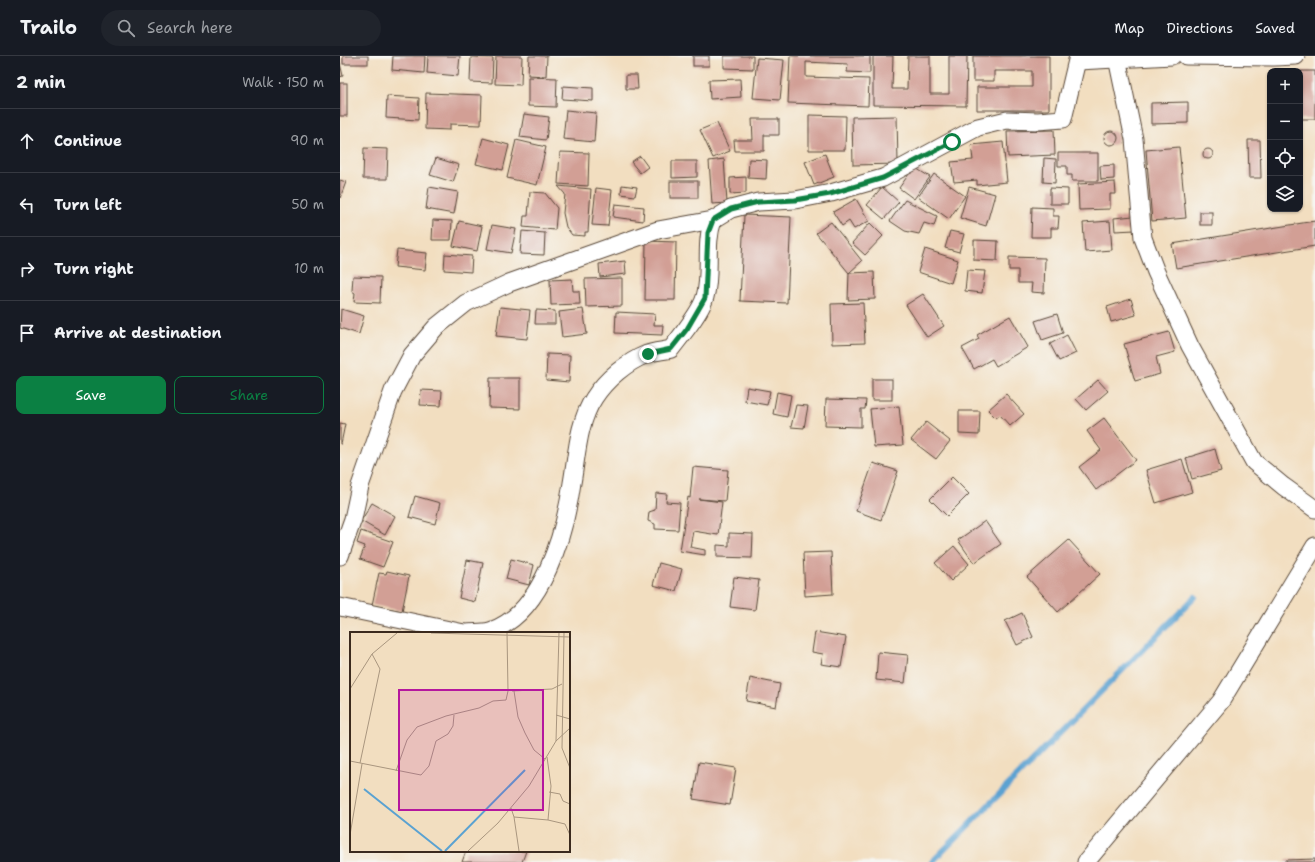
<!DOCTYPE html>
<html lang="en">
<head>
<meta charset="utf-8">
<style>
	body { margin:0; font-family:"Shantell Sans",sans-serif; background:#20242c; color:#f1f3f6 }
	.controls { position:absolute; right:12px; top:12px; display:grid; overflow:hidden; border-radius:8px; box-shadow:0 1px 3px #0004 }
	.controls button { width:36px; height:36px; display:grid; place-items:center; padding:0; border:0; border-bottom:1px solid #363941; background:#171b24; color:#f1f3f6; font:20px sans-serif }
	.stop { position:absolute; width:12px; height:12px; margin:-9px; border:3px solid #0b8043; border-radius:50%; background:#fff }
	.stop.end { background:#0b8043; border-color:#fff; box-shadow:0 1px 4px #0008 }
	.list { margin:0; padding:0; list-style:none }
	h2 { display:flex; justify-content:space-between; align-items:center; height:52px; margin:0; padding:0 16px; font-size:17px }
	h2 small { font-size:13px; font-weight:400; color:#9ea1a6 }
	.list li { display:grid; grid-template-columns:26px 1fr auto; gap:12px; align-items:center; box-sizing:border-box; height:64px; padding:0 16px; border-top:1px solid #363941 }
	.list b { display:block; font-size:15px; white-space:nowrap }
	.list em { font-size:13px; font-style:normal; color:#9ea1a6 }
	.actions { display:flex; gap:8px; padding:12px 16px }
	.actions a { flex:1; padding:9px 0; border:1px solid #0b8043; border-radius:8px; text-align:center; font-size:14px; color:#0b8043 }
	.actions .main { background:#0b8043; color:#fff }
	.icon { flex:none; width:22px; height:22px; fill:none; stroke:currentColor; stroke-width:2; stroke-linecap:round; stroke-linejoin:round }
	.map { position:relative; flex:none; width:975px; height:806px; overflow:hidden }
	header { display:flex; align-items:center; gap:24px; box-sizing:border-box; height:56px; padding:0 20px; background:#171b24; border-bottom:1px solid #363941 }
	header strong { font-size:19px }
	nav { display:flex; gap:22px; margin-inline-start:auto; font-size:14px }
	.search { width:280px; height:36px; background:#20242c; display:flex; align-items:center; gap:10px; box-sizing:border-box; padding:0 14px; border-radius:22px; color:#9ea1a6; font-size:15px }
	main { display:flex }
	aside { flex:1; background:#171b24 }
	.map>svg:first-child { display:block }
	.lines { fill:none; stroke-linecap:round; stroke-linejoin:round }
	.stream { stroke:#5ba2d1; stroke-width:6 }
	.building { fill:#d29f95 }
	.minor-casing { stroke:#564536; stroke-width:19 }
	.minor { stroke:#fff; stroke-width:17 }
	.route { stroke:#0b8043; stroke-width:5 }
	.inset-river { fill:none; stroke:#5ba2d1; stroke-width:2 }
	.inset-road { fill:none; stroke:#a9967f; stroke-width:1 }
	.view { fill:#b5179e; fill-opacity:0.15; stroke:#b5179e; stroke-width:2 }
	.inset-edge { fill:none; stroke:#3b2a1e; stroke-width:2 }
</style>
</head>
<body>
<header>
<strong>Trailo</strong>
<div class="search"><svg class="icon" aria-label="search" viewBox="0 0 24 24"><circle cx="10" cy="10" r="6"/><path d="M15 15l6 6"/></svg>Search here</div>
<nav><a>Map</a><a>Directions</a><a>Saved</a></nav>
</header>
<main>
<aside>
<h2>2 min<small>Walk · 150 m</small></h2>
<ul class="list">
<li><svg class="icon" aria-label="ahead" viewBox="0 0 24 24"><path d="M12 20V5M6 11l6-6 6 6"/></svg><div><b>Continue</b></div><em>90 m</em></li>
<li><svg class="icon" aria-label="left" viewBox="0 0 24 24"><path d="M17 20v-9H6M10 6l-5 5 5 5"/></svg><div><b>Turn left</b></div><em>50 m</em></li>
<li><svg class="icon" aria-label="right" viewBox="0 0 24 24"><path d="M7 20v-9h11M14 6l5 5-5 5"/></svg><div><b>Turn right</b></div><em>10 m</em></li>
<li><svg class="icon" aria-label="arrive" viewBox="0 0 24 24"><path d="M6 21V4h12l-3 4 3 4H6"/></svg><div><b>Arrive at destination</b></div></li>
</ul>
<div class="actions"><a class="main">Save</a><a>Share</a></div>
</aside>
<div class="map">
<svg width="975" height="806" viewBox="0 0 975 806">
	<rect width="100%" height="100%" fill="#f6f6f2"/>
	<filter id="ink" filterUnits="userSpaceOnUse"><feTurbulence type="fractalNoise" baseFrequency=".025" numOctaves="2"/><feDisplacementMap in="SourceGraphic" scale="8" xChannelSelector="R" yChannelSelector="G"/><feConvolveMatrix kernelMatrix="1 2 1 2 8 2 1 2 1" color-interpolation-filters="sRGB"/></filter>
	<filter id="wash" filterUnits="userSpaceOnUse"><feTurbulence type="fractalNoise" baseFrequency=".012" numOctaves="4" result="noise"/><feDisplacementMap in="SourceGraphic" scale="16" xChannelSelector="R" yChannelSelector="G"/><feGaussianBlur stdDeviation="0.9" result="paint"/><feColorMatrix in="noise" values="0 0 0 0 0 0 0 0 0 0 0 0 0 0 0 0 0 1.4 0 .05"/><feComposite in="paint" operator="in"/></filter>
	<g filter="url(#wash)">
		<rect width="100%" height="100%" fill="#f2dec0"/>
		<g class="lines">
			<path class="stream" d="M592,806L855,541"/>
		</g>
		<g id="blocks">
			<g class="building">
				<rect x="3" y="0" width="25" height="8"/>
				<path d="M53,0H85L84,17L52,14Z"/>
				<path d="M88,0H120L118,20L87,17Z"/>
				<path d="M156,0H182L181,29L155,28Z"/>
				<path d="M189,0H207L206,20L188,19Z"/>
				<rect x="353" y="0" width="16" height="10"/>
				<path d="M384,0H413V13L384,12Z"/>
				<path d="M450,0H530V17L507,16L508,8L466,6V21L529,23L528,50L448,47Z"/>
				<path d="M533,0H553L552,33H567L568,0H590V38H609V0H627L626,50L533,49Z"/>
				<path d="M633,0H709V54H637V31H692V15H654V25H633Z"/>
				<path d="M131,1L153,2L152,27L130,26Z"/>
				<path d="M417,2L444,4L440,44L413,42Z"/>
				<path d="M0,7L3,20L0,21Z"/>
				<rect x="960" y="15" width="15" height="48"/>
				<path d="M286,19H297L298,33H286Z"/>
				<path d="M188,21L217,22L216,51L188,50Z"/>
				<path d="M400,23L401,41L370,43L369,24Z"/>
				<rect x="0" y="27" width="7" height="33"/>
				<path d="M223,30L253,32V45L222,43Z"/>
				<path d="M86,37L142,39L141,69L110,68V74L85,73Z"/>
				<path d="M47,40L79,42L78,64L46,62Z"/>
				<path d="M848,46V67L811,68V47Z"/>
				<path d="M226,54L256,57L254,86L223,83Z"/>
				<path d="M184,58L209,61L206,84L180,81Z"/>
				<path d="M469,59L506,60L505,94H469Z"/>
				<path d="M557,60L558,108L513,109L512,61Z"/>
				<path d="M412,63H439V79H424V95H395L394,84H413Z"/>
				<path d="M377,67L390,95L373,102L360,74Z"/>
				<path d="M714,74L715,99L668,101L667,75Z"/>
				<circle cx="771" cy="82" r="7"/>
				<path d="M143,82L169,89L163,114L136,108Z"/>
				<path d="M176,84L206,91L197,129L167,122Z"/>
				<path d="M908,84H920L921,122H909Z"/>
				<path d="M663,86L667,126L637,129V124L614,126L611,106L633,104L631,89Z"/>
				<path d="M839,91L846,162L812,165L806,94Z"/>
				<path d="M24,92L48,93L47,123H23Z"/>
				<circle cx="868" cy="98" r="5"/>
				<path d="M220,96L249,97L248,130L218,128Z"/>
				<path d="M718,97H758V125H732V119H727V110H718Z"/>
				<path d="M485,98L494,121L474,129L465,106Z"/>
				<path d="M300,100L308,111L300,117L291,106Z"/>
				<path d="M96,102L119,109L113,126L90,119Z"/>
				<path d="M704,102L716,103L715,127L703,126Z"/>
				<path d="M384,103L387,147L372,148L369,105Z"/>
				<path d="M409,103L427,104L426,123L408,122Z"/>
				<path d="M332,105H357V121L332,122Z"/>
				<path d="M774,109V123L761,124L760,110Z"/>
				<path d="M574,111L590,121L574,143L559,132Z"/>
				<path d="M594,118L625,140L609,163L578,141Z"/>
				<path d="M406,121V137L390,138V122Z"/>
				<path d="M0,124L6,126L0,142Z"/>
				<rect x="330" y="125" width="28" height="17"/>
				<path d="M775,126L776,138H770V153L739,154L738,128Z"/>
				<path d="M282,129L297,131L295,140L281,138Z"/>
				<path d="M218,130L251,133L248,176H245V180L232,179L226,171L223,157L225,138Z"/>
				<path d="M89,131L118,136L114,158L86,153Z"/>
				<path d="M542,131L559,146L544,163L527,149Z"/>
				<path d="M629,131L655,138L646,170L620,162Z"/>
				<path d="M256,132L272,134L268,170L252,169Z"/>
				<path d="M710,132L728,133V148H710Z"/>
				<path d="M190,136L205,137L217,152L215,174L183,171L184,160H188Z"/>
				<path d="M516,143L529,165L514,173L509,165L502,170L493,156Z"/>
				<path d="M565,144L597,160L594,170L584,167L579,178L565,175L550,165Z"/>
				<path d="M275,148L304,151L303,165L273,161Z"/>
				<path d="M692,151L713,152V160H719L718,172H711V181H691Z"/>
				<rect x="860" y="156" width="12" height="13"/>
				<path d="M404,159L451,161L447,247L400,245Z"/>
				<path d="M793,160L795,174L775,175L774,162Z"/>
				<path d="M93,164L112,165L111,184H92Z"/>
				<path d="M119,165L142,170L137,195L113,190Z"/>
				<path d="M770,165L772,194L745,196L743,167Z"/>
				<path d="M975,165V190L836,212L832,188Z"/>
				<path d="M491,166L522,205L509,217L476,177Z"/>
				<path d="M530,167L543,180L525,199L512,187Z"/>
				<path d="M152,169L176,173L171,197L147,193Z"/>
				<path d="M182,175L205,177L204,199L180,198Z"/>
				<path d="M610,175L624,178L619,196L605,192Z"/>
				<path d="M634,184L658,185L657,205L634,204Z"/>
				<path d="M306,185L336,186L335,244H305Z"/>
				<path d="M585,193L618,204L611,227L578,216Z"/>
				<path d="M57,194L87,197L85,214L55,211Z"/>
				<path d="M105,198L132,200L131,216L104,214Z"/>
				<path d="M669,201L705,202L704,237L691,236L692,227H678V214H669Z"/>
				<path d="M285,205L286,218L260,221L259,208Z"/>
				<path d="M627,214L645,215L642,237L625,235Z"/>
				<path d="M534,216L535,243L508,244L509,217Z"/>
				<path d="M13,220L41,221L40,247L14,246L15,237L12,235Z"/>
				<path d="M282,222V250L246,251L245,223Z"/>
				<path d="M232,223L233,235H239L240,248L211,249L210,224Z"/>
				<path d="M583,238L604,270L587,281L566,249Z"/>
				<path d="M791,243L796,259L771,266L767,251Z"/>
				<path d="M523,247L525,287L492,288L491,248Z"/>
				<path d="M160,251L190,254L187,283L156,280Z"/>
				<path d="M1,253L24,260L19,278L0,272Z"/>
				<path d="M243,253L247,278L222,281L219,256Z"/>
				<path d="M196,254L215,255V268H195Z"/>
				<path d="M276,256L315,258L314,269H323L322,279L275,277Z"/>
				<path d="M717,258L723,277L702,284L695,265Z"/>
				<path d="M670,260L688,291L656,310L652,303L634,313L622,292L639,283L637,279Z"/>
				<path d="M829,276L835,296L816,301L820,318L795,325L784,288Z"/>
				<path d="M727,279L736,297L719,305L710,288Z"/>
				<path d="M207,298L230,299L229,326L206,324Z"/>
				<path d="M150,322H180V353L149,352Z"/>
				<rect x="532" y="323" width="20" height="21"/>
				<path d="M758,324L768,335L746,354L736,343Z"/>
				<path d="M407,331L430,335L427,349L405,345Z"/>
				<path d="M81,334L102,335L101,350L80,349Z"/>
				<path d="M437,336L451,339L447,361L433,358Z"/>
				<path d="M666,338L684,358L670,370L660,359L656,362L648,354Z"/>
				<path d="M486,343L526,344L525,353H521V371L485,370Z"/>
				<path d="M456,349L468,350L464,372L451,371Z"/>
				<path d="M559,350L563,389L534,391L530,353Z"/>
				<path d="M619,355H640L639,379L619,378Z"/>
				<path d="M764,362L796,404L756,434L739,411L761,394L747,375Z"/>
				<path d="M586,366L610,385L596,403L571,384Z"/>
				<path d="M0,367L5,368L1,388H0Z"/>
				<path d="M875,393L881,415L852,423L846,402Z"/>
				<path d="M842,403L852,436L816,447L806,414Z"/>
				<path d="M533,407L558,415L541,464L516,455Z"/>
				<path d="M353,411L388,414L385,445L359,443L382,446L378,479L353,475L350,491L365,494V499L340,495L348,441L350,442Z"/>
				<path d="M612,421L629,438L607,460L590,443Z"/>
				<path d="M316,437L327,438L326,446L340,447L338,474L315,473V468L308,465L309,456L315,454Z"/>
				<path d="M75,440L100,447L95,468L69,461Z"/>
				<path d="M32,447L55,460L45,479L21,465Z"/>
				<path d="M645,465L661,488L634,507L618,484Z"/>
				<path d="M21,475L53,486L43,511L20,503L25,490L17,487Z"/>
				<path d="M389,477L413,478L412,502L377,501V489L389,490Z"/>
				<path d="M729,484L760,518L718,556L687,521Z"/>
				<path d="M614,490L629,508L611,525L595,507Z"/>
				<path d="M491,496L493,538L465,540L463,497Z"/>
				<path d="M171,503L194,509L189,529L166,523Z"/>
				<path d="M127,504L143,507L135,546L119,542Z"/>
				<path d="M319,507L342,513L336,535L313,529Z"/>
				<path d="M47,515L69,520L62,555L32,549L39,517L46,518Z"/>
				<path d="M394,521L419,524L415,554L390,551Z"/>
				<path d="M682,557L693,581L677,589L665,565Z"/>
				<path d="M475,576L506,581L501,611L481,608L483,598L472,596Z"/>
				<path d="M538,596L568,599L565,627L536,624Z"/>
				<path d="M410,622L440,628L436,651L406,645Z"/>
				<path d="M359,706L396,712L390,749L353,743Z"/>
				<path d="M126,795H186L182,806H122Z"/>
				<path d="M975,803V806H946V804Z"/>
			</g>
		</g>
	</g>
	<g filter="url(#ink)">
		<use href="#blocks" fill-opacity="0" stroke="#564536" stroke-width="1"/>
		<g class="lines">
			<g class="minor-casing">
				<g id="minor">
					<path d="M846,0L934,1L956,0"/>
					<path d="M777,2L794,83L803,182L816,216L850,290L914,406L943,430L975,453"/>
					<path d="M738,5L832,0"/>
					<path d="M0,500L13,463L20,430L53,335L72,299L96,271L126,247L169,227L318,174L373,164L391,153L418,146L455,144L491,137L543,122L638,71L667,64L698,65L723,63L738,0"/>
					<path d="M0,551L124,577"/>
					<path d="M126,577C133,576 143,577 150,575C203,558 225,475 232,427C237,399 238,366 254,342C266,323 287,306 307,298C315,295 324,295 331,293C341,280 361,256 365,241C372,217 364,189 373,164"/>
					<path d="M746,806L881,645L975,490"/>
				</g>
			</g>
			<use href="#minor" class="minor"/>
		</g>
	</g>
	<g class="lines" filter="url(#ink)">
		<path class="route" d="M308,298L331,293L347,273L365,242L368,177L373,164L391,153L418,146L455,144L490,138L543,122L612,86"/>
	</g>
	<g transform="translate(10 576)">
		<rect width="220" height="220" fill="#f2dec0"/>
		<path class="inset-river" d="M14,157L92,219M95,219L175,138"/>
		<path class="inset-road" d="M81,1L220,5M214,1L212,116L220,136M0,57L22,22M162,59L202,57L212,52M164,59L168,85L175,101L184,118L195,127M206,83L220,87M206,109L209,1M197,125L201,154L198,188L215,192L220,203M0,129L71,143L79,134L86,109L98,102L103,94L104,83M10,131L30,37L22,22L47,1M46,139L57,108L67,95L96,84L129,76L143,69L156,68L158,59L157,1M199,160L210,162L213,169L220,172M161,176L164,185L169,219M164,185L198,188M0,203L12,132M118,219L148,191L179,154L206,109L220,96"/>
		<path class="view" d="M49,58H193V178H49Z"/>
		<rect width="220" height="220" class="inset-edge"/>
	</g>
</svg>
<div class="controls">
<button>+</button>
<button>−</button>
<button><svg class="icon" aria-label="locate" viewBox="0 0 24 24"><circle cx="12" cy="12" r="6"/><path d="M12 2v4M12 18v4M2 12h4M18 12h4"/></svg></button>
<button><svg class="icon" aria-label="layers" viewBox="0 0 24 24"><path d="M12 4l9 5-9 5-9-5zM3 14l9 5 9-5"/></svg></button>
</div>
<div class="stop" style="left:612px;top:86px"></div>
<div class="stop end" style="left:308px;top:298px"></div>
</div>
</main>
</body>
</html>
